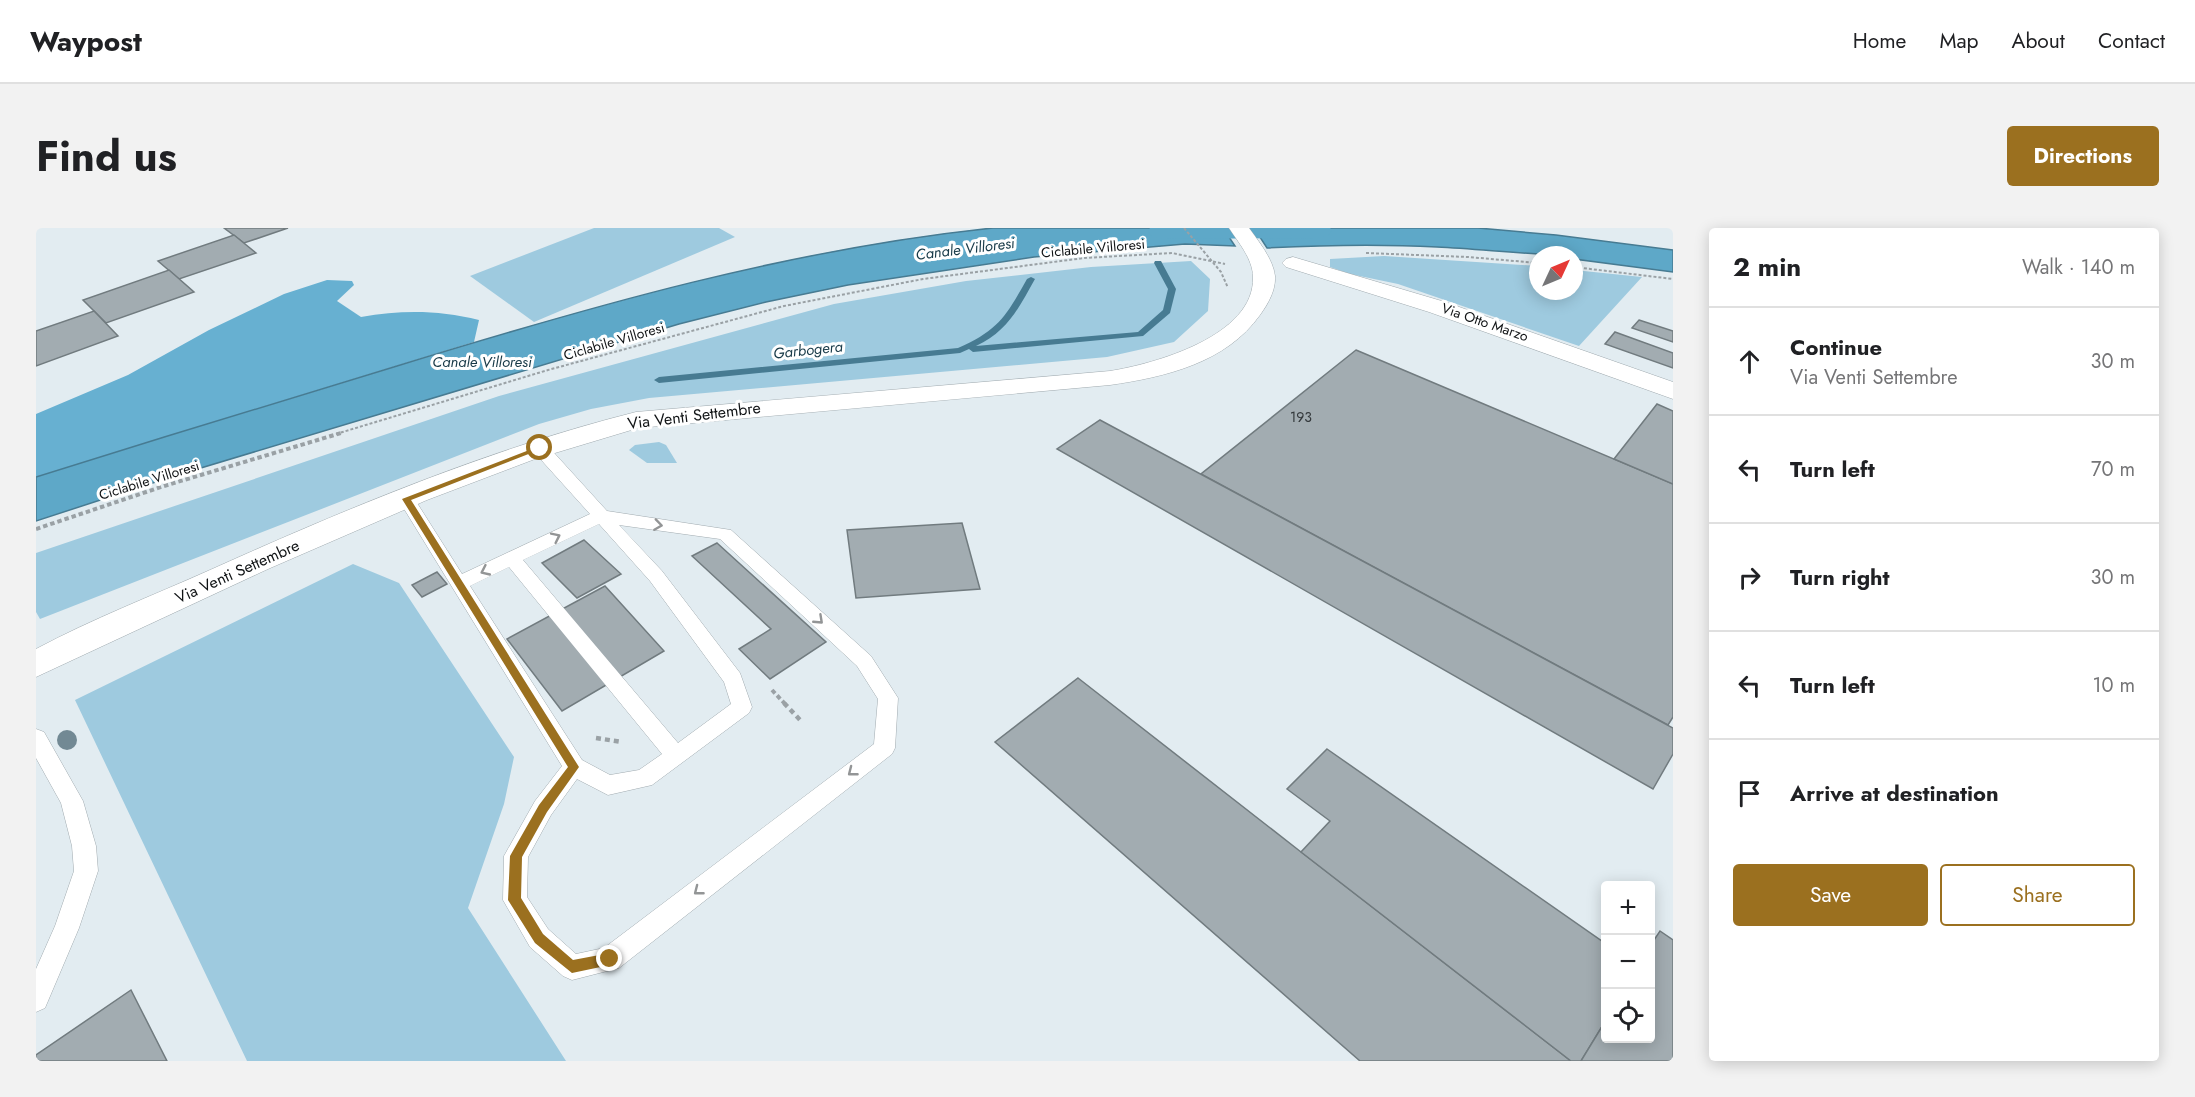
<!DOCTYPE html>
<html lang="en">
<head>
<meta charset="utf-8">
<style>
	body { margin:0; font-family:Jost,sans-serif; background:#f2f2f2; color:#202124 }
	.controls { position:absolute; right:18px; bottom:18px; display:grid; overflow:hidden; border-radius:6px; box-shadow:0 3px 15px #0003 }
	.controls button { width:54px; height:54px; display:grid; place-items:center; padding:0; border:0; border-bottom:2px solid #e0e0e0; background:#fff; color:#202124; font:30px sans-serif }
	.compass { position:absolute; left:1493px; top:18px; width:54px; height:54px; border-radius:50%; background:#fff; box-shadow:0 3px 15px #0003; rotate:46deg }
	.stop { position:absolute; width:18px; height:18px; margin:-14px; border:4px solid #9b701f; border-radius:50%; background:#fff }
	.stop.end { background:#9b701f; border-color:#fff; box-shadow:0 2px 6px #0008 }
	.list { margin:0; padding:0; list-style:none }
	h2 { display:flex; justify-content:space-between; align-items:center; height:78px; margin:0; padding:0 24px; font-size:26px }
	h2 small { font-size:20px; font-weight:400; color:#757577 }
	.list li { display:grid; grid-template-columns:39px 1fr auto; gap:18px; align-items:center; box-sizing:border-box; height:108px; padding:0 24px; border-top:2px solid #e0e0e0 }
	.list b { display:block; font-size:22px; white-space:nowrap }
	.list p { margin:0; font-size:20px; white-space:nowrap; color:#757577 }
	.list em { font-size:20px; font-style:normal; color:#757577 }
	.actions { display:flex; gap:12px; padding:18px 24px }
	.actions a { flex:1; padding:14px 0; border:2px solid #9b701f; border-radius:6px; text-align:center; font-size:21px; color:#9b701f }
	.actions .main { background:#9b701f; color:#fff }
	.icon { flex:none; width:33px; height:33px; fill:none; stroke:currentColor; stroke-width:2; stroke-linecap:round; stroke-linejoin:round }
	.map { position:relative; flex:none; width:1637px; height:833px; overflow:hidden; border-radius:6px }
	header { display:flex; align-items:center; gap:36px; box-sizing:border-box; height:84px; padding:0 30px; background:#fff; border-bottom:2px solid #e0e0e0 }
	header strong { font-size:28px }
	nav { display:flex; gap:33px; margin-inline-start:auto; font-size:21px }
	.intro { display:flex; align-items:center; justify-content:space-between; box-sizing:border-box; height:144px; padding:0 36px }
	h1 { margin:0; font-size:42px }
	.button { padding:15px 27px; border-radius:6px; background:#9b701f; color:#fff; font-size:21px; font-weight:700 }
	main { display:flex; gap:36px; padding:0 36px }
	aside { flex:1; background:#fff; border-radius:6px; box-shadow:0 3px 15px #0003 }
	.map>svg:first-child { display:block }
	.green { fill:#9ecadf }
	.forest { fill:#67b0d1 }
	.water { fill:#5ea8c8; stroke:#477b92; stroke-width:1.5 }
	.lines { fill:none; stroke-linecap:round; stroke-linejoin:round }
	.stream { fill:#477b92; fill-rule:evenodd }
	.canal { fill:#5ea8c8; fill-rule:evenodd }
	.building { fill:#a2acb1; stroke:#717b7f; stroke-width:1.5 }
	.service-casing { stroke:#a1abb0; stroke-width:1 }
	.minor-casing { stroke:#a1abb0; stroke-width:1 }
	.tertiary-casing { stroke:#a1abb0; stroke-width:1 }
	.path-far2 { stroke:#9aa1a5; stroke-width:2; stroke-dasharray:3 2; stroke-linecap:butt }
	.path-far1 { stroke:#9aa1a5; stroke-width:4; stroke-dasharray:4.5 3; stroke-linecap:butt }
	.path { stroke:#9aa1a5; stroke-width:4.5; stroke-dasharray:5 4; stroke-linecap:butt }
	.service { fill:#fff; fill-rule:evenodd }
	.minor { fill:#fff; fill-rule:evenodd }
	.tertiary { fill:#fff; fill-rule:evenodd }
	.tree { fill:#728994 }
	.oneway { stroke:#939596 }
	.route { fill:#9b701f }
	.labels { text-anchor:middle; stroke-width:6; stroke-linejoin:round; paint-order:stroke }
	.far-street-label { font-size:14px; fill:#101315; stroke:#fff }
	.number-label { font-size:14px; fill:#34393c }
	.far-water-label { font-size:15px; font-style:italic; fill:#183a48; stroke:#fff }
	.street-label { font-size:16px; fill:#101315; stroke:#fff }
</style>
</head>
<body>
<header>
<strong>Waypost</strong>
<nav><a>Home</a><a>Map</a><a>About</a><a>Contact</a></nav>
</header>
<div class="intro"><h1>Find us</h1><a class="button">Directions</a></div>
<main>
<div class="map">
<svg width="1637" height="833" viewBox="0 0 1637 833">
	<rect width="100%" height="100%" fill="#e2ecf1"/>
	<g class="green">
		<path d="M558,0H683L699,9L498,94L434,48Z"/>
		<path d="M1348,28L1502,38V63H1538V42L1606,49L1543,118L1362,56L1314,46L1294,39V31Z"/>
		<path d="M1155,33L1174,51L1172,83L1138,114L1071,129L613,170L555,181L503,196L4,391L0,384V325L463,168L798,76L930,53L1055,39Z"/>
		<path d="M623,214L630,217L641,235H611L593,222L599,217Z"/>
		<path d="M317,336L363,355L478,529L468,576L432,680L530,833H211L39,472Z"/>
	</g>
	<path class="forest" d="M291,52L316,53L318,57L301,73L325,89C366,82 402,82 443,92L438,114L0,249V186L92,147L173,102L248,66Z"/>
	<g class="water">
		<path d="M957,0H1187L1199,18L1149,16L998,29L812,57L730,74L643,96L135,249L0,293V249C120,211 241,175 361,138C556,78 754,21 957,0Z"/>
		<path d="M1218,0H1442L1520,7L1637,22V44L1538,31V27C1492,27 1447,21 1401,19C1344,16 1288,17 1231,20Z"/>
	</g>
	<g class="lines">
		<path class="stream" d="M1119,33H1125L1140,61L1134,85L1107,108L937,124L933,121L924,125L623,155L618,152L623,149L922,120C963,102 970,88 991,51L995,49L999,51C982,81 972,103 940,118L1102,104L1127,82L1132,61L1118,35Z"/>
		<path class="canal" d="M1114,0H1294L1296,2L1292,8L1282,10L1126,11L1116,9L1112,3Z"/>
	</g>
	<g class="building">
		<path d="M188,0H252L208,15Z"/>
		<path d="M198,7L220,25L143,51L122,33Z"/>
		<path d="M133,42L158,64L70,95L47,72Z"/>
		<path d="M58,83L82,108L0,138V103Z"/>
		<path d="M1603,92L1637,103V114L1596,100Z"/>
		<path d="M1579,104L1637,125V140L1569,116Z"/>
		<path d="M1320,122L1637,256V489L1632,497L1165,246Z"/>
		<path d="M1621,176L1637,183V256L1578,231Z"/>
		<path d="M1064,192L1637,500V526L1617,561L1021,221Z"/>
		<path d="M926,295L944,361L820,370L811,302Z"/>
		<path d="M548,312L585,346L541,370L506,335Z"/>
		<path d="M681,315L790,414L734,451L703,421L735,401L656,328Z"/>
		<path d="M401,344L411,356L386,369L376,357Z"/>
		<path d="M569,358L628,423L526,483L471,411Z"/>
		<path d="M1042,450L1265,624L1535,833H1324L959,514Z"/>
		<path d="M1291,521L1570,716V792L1545,833H1535L1265,624L1294,593L1251,561Z"/>
		<path d="M1624,703L1637,712V833H1545L1570,792V810H1614V718Z"/>
		<path d="M95,762L131,833H0V827Z"/>
	</g>
	<g class="lines">
		<g class="service-casing">
			<g id="service">
				<path d="M504,215L510,216L571,283L695,302L835,428L862,470L859,520L856,526L583,740L536,752L527,748L494,719L467,672L468,628L499,573L526,538L362,271L364,267H376L426,346L554,286L498,224L496,220ZM563,296L614,353L688,454L695,476L642,515L487,332ZM583,297L684,311L821,438L842,471L838,516L568,720L540,726L512,701L491,669L492,629L515,587L541,551L572,567L616,557L713,485L716,479L704,445L626,343ZM473,339L626,526L603,542L574,547L546,532L434,358Z"/>
				<path d="M0,501L8,504L47,573L60,618L62,643L43,700L9,780L0,784V741L19,698L38,643L36,618L25,575L0,530Z"/>
			</g>
		</g>
		<g class="minor-casing">
			<path id="minor" d="M1257,29L1409,74L1637,154V171L1393,84L1250,39L1246,35L1250,31Z"/>
		</g>
		<g class="tertiary-casing">
			<path id="tertiary" d="M1193,0H1213C1223,14 1237,31 1239,48C1240,62 1232,76 1224,87C1190,135 1129,149 1074,157L602,200L499,231L391,272L232,341L0,449V421C56,391 116,368 174,342C312,280 453,221 600,184L1074,143C1118,136 1219,108 1217,49C1217,31 1202,14 1193,0Z"/>
		</g>
		<g class="path-far2">
			<path d="M1148,0L1185,44L1192,60"/>
			<path d="M1330,25L1432,29L1502,35"/>
			<path d="M1538,39L1637,51"/>
			<path d="M300,206L512,142L748,78L887,51L1048,30L1136,25L1189,36"/>
		</g>
		<g class="path-far1">
			<path d="M0,301L128,258L305,205"/>
			<path d="M736,462L750,477"/>
		</g>
		<g class="path">
			<path d="M748,475L766,494"/>
			<path d="M560,510L586,514"/>
		</g>
		<use href="#service" class="service"/>
		<use href="#minor" class="minor"/>
		<use href="#tertiary" class="tertiary"/>
	</g>
	<circle class="tree" cx="31" cy="512" r="10"/>
	<defs><path id="oneway-chevron" d="M-2-3.5L2.5 0L-2 3.5" fill="none" stroke-width="1.6" stroke-linecap="round" stroke-linejoin="round" transform="scale(1.5)"/></defs>
	<g class="oneway">
		<use href="#oneway-chevron" transform="translate(622 297) rotate(8)"/>
		<use href="#oneway-chevron" transform="translate(520 309) rotate(-26)"/>
		<use href="#oneway-chevron" transform="translate(449 343) rotate(155)"/>
		<use href="#oneway-chevron" transform="translate(783 392) rotate(43)"/>
		<use href="#oneway-chevron" transform="translate(816 544) rotate(142)"/>
		<use href="#oneway-chevron" transform="translate(662 663) rotate(142)"/>
	</g>
	<path class="route" d="M501,219L508,220L375,272L543,539L511,584L486,629L485,670L507,706L537,732L574,725L579,727L581,731L579,736L574,737L536,745L499,715L472,672L474,628L503,577L532,539L366,271Z"/>
	<g class="labels">
		<g class="far-street-label">
			<text transform="translate(1057 20) rotate(-5)" y="5">Ciclabile Villoresi</text>
			<text transform="translate(1449 94) rotate(19)" y="5">Via Otto Marzo</text>
			<text transform="translate(578 113) rotate(-16)" y="5">Ciclabile Villoresi</text>
			<text transform="translate(113 252) rotate(-17)" y="5">Ciclabile Villoresi</text>
		</g>
		<g class="number-label">
			<text x="1265" y="194">193</text>
		</g>
		<g class="far-water-label">
			<text transform="translate(929 21) rotate(-7)" y="5">Canale Villoresi</text>
			<text transform="translate(772 122) rotate(-6)" y="5">Garbogera</text>
			<text x="446" y="139">Canale Villoresi</text>
		</g>
		<g class="street-label">
			<text transform="translate(658 187) rotate(-7)" y="6">Via Venti Settembre</text>
			<text transform="translate(201 343) rotate(-24)" y="6">Via Venti Settembre</text>
		</g>
	</g>
</svg>
<div class="controls">
<button>+</button>
<button>−</button>
<button><svg class="icon" aria-label="locate" viewBox="0 0 24 24"><circle cx="12" cy="12" r="6"/><path d="M12 2v4M12 18v4M2 12h4M18 12h4"/></svg></button>
</div>
<svg class="compass" viewBox="-18 -18 36 36"><path d="M0-13l5 13h-10z" fill="#e53935"/><path d="M0 13l5-13h-10z" fill="#757577"/></svg>
<div class="stop" style="left:504px;top:220px"></div>
<div class="stop end" style="left:574px;top:731px"></div>
</div>
<aside>
<h2>2 min<small>Walk · 140 m</small></h2>
<ul class="list">
<li><svg class="icon" aria-label="ahead" viewBox="0 0 24 24"><path d="M12 20V5M6 11l6-6 6 6"/></svg><div><b>Continue</b><p>Via Venti Settembre</p></div><em>30 m</em></li>
<li><svg class="icon" aria-label="left" viewBox="0 0 24 24"><path d="M17 20v-9H6M10 6l-5 5 5 5"/></svg><div><b>Turn left</b></div><em>70 m</em></li>
<li><svg class="icon" aria-label="right" viewBox="0 0 24 24"><path d="M7 20v-9h11M14 6l5 5-5 5"/></svg><div><b>Turn right</b></div><em>30 m</em></li>
<li><svg class="icon" aria-label="left" viewBox="0 0 24 24"><path d="M17 20v-9H6M10 6l-5 5 5 5"/></svg><div><b>Turn left</b></div><em>10 m</em></li>
<li><svg class="icon" aria-label="arrive" viewBox="0 0 24 24"><path d="M6 21V4h12l-3 4 3 4H6"/></svg><div><b>Arrive at destination</b></div></li>
</ul>
<div class="actions"><a class="main">Save</a><a>Share</a></div>
</aside>
</main>
</body>
</html>
